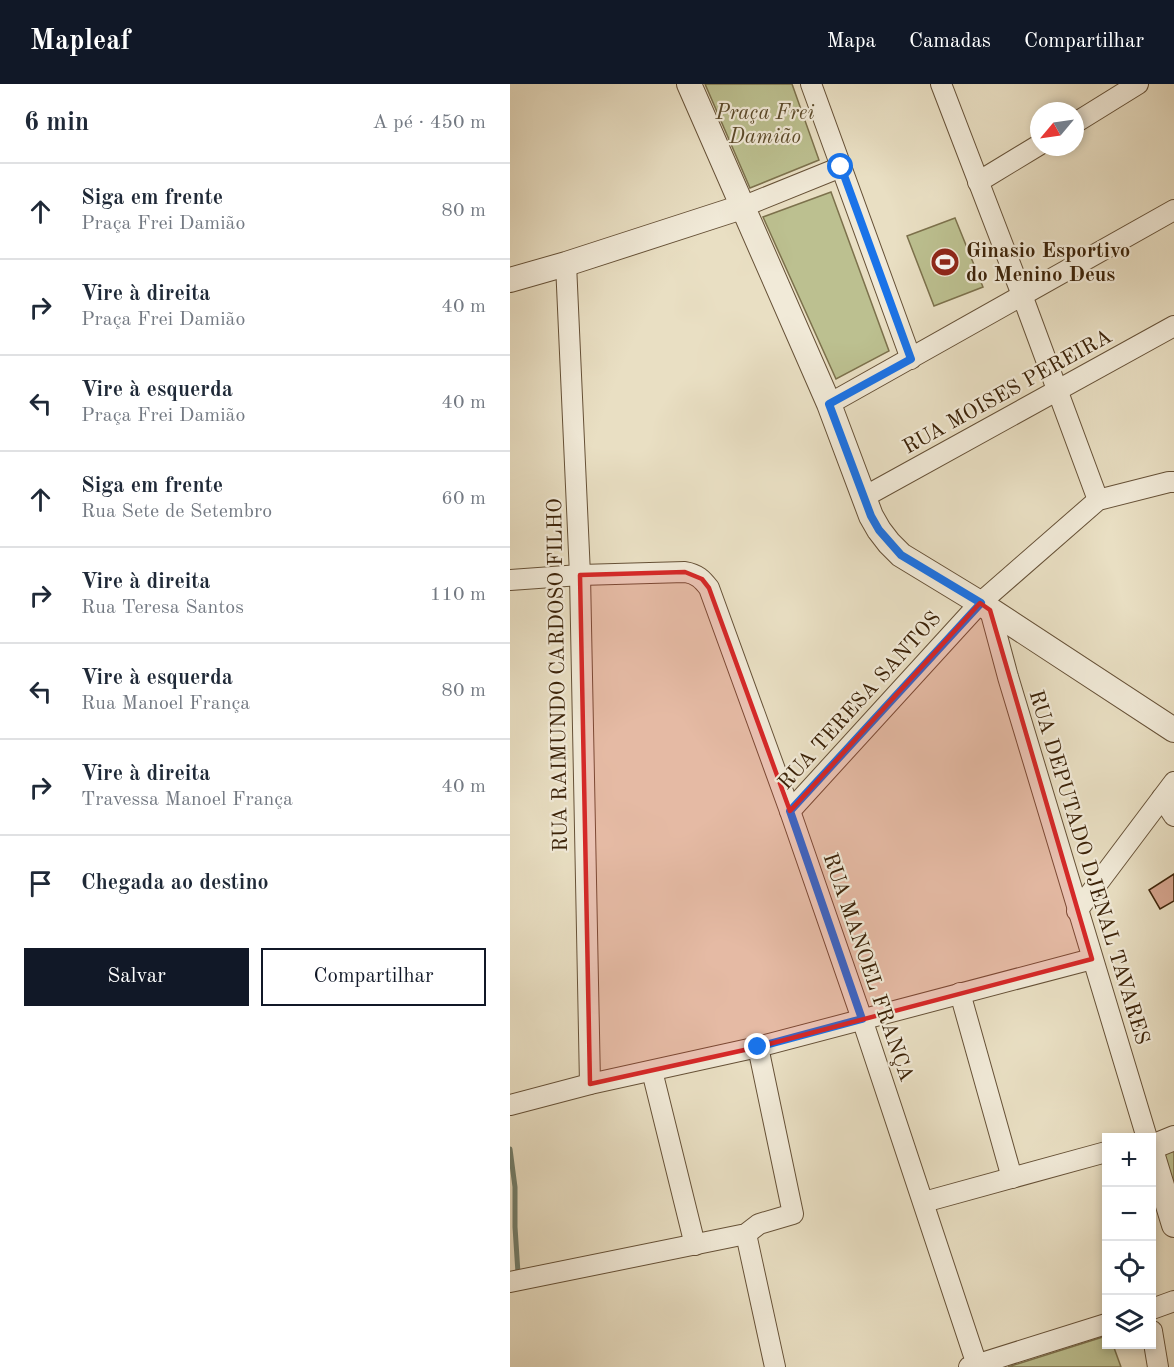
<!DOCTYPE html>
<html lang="pt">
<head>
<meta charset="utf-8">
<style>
	body { margin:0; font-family:"Old Standard TT",serif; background:#f2f2f3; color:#1f2937 }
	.controls { position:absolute; right:18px; bottom:18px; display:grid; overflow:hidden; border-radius:0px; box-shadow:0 3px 9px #0003 }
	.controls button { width:54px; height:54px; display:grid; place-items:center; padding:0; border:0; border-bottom:2px solid #e0e1e3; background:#fff; color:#1f2937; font:30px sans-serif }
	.compass { position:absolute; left:520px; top:18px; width:54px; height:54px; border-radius:50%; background:#fff; box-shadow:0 3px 9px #0003; rotate:241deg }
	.stop { position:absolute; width:18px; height:18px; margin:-14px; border:4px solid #1a73e8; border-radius:50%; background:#fff }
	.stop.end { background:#1a73e8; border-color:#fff; box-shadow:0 2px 6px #0008 }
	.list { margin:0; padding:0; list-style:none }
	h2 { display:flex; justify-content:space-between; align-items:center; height:78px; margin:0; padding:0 24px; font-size:26px }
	h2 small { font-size:20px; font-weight:400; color:#747a83 }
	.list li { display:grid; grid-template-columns:39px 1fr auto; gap:18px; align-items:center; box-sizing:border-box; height:96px; padding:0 24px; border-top:2px solid #e0e1e3 }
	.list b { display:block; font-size:22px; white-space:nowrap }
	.list p { margin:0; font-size:20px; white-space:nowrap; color:#747a83 }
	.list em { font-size:20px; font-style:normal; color:#747a83 }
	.actions { display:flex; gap:12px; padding:18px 24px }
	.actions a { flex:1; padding:14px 0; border:2px solid #111827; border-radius:0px; text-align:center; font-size:21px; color:#111827 }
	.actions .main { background:#111827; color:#fff }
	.icon { flex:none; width:33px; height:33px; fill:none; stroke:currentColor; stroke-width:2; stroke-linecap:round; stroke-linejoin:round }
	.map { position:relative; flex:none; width:664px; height:1283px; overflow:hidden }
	header { display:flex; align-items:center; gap:36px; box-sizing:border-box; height:84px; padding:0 30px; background:#111827; color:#fff }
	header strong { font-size:28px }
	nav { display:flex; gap:33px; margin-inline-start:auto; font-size:21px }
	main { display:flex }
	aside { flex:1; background:#fff }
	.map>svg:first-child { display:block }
	.green { fill:#bcc090; stroke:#7c714c; stroke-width:1.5 }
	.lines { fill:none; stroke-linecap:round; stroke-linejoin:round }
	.stream { stroke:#737f6c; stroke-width:5 }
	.building { fill:#d6a58f; stroke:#3b2208; stroke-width:1.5 }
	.minor-casing { stroke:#665137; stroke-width:22 }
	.tertiary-casing { stroke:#665137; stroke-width:26 }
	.minor { stroke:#f1ead8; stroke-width:20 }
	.tertiary { stroke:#f1ead8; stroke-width:24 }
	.route { stroke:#1a73e8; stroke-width:8 }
	.marked { fill:#d62828; fill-opacity:0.2; stroke:#d62828; stroke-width:4.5; stroke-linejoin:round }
	.labels { text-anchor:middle; stroke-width:4.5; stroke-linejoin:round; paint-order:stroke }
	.park-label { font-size:21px; font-style:italic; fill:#5b4a2a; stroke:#f1ead8 }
	.poi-label { font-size:21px; font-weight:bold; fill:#3b2208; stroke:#f1ead8; text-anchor:start }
	.street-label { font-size:21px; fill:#3b2208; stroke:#f1ead8 }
</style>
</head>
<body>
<header>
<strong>Mapleaf</strong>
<nav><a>Mapa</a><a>Camadas</a><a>Compartilhar</a></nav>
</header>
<main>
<aside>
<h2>6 min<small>A pé · 450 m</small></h2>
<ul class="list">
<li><svg class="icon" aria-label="ahead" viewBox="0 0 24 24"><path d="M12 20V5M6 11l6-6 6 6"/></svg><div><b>Siga em frente</b><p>Praça Frei Damião</p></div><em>80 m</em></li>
<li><svg class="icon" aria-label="right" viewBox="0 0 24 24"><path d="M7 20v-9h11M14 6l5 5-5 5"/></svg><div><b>Vire à direita</b><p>Praça Frei Damião</p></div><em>40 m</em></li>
<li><svg class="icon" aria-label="left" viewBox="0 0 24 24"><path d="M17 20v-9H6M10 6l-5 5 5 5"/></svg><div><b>Vire à esquerda</b><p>Praça Frei Damião</p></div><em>40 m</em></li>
<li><svg class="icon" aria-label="ahead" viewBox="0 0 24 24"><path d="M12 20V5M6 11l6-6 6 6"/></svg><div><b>Siga em frente</b><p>Rua Sete de Setembro</p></div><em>60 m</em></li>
<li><svg class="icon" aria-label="right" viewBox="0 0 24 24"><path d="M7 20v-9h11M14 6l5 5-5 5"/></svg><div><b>Vire à direita</b><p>Rua Teresa Santos</p></div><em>110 m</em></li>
<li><svg class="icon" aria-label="left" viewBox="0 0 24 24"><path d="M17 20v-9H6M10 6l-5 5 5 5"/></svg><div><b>Vire à esquerda</b><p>Rua Manoel França</p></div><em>80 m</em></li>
<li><svg class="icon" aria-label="right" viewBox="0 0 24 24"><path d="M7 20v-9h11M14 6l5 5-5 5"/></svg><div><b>Vire à direita</b><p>Travessa Manoel França</p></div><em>40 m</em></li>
<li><svg class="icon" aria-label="arrive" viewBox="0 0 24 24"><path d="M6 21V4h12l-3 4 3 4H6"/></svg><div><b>Chegada ao destino</b></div></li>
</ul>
<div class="actions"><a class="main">Salvar</a><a>Compartilhar</a></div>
</aside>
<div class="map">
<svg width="664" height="1283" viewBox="0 0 664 1283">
	<rect width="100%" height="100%" fill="#e9dfc3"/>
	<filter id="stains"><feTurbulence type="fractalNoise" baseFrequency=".00333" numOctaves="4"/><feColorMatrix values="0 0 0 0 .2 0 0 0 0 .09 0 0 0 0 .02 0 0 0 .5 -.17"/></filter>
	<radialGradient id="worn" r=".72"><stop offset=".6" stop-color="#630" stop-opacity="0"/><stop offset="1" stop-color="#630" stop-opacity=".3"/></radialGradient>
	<g class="green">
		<path d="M195,0H282L309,76L240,104Z"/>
		<path d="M321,108L379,267L326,295L253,133Z"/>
		<path d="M445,134L473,203L424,222L397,152Z"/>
		<path d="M664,1067V1107L652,1071Z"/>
		<path d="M596,1252V1260L603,1261L611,1283H498Z"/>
	</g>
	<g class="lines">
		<path class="stream" d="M0,1065L5,1103V1143L8,1189"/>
	</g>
	<path class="building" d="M664,790V817L650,825L639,806Z"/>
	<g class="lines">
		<g class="minor-casing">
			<g id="minor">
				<path d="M301,0L401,275"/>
				<path d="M431,0L512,211L588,416"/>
				<path d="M565,39L628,0"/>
				<path d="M468,98L529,61"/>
				<path d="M232,123L331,83"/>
				<path d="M56,180L70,491L80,1000"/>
				<path d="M319,320L664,126"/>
				<path d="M354,413L664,242"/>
				<path d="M0,496L70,491L175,488C187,490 192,495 199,504L280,727L352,935L467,1281"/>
				<path d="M480,526L498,593L637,1054"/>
				<path d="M652,714L664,732"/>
				<path d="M280,727L470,519L588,416L659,398H664"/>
				<path d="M567,827L664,698"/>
				<path d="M450,909L502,1094"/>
				<path d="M142,987L185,1161"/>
				<path d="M0,1021L80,1000L248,963L582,875"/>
				<path d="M414,1118L596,1068"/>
				<path d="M236,1150L265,1283"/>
				<path d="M0,1198L236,1150L249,1140L283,1130L248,963"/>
				<path d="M642,1225L664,1217"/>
				<path d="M642,1247L648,1283"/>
				<path d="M459,1283L596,1240"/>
			</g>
		</g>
		<g class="tertiary-casing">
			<g id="tertiary">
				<path d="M179,0L319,320L361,432L369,446L379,459L391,471L470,519L664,646"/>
				<path d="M0,196L56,180L232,123"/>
				<path d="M642,1063L664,1054"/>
				<path d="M642,1069L664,1141"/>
			</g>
		</g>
		<use href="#minor" class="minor"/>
		<use href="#tertiary" class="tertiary"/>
	</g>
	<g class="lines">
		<path class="route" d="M248,963L352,935L280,727L471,519L391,471L369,446L361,432L319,320L401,275L331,83"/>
	</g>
	<path class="marked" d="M175,488L192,495L199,504L280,727L470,519L480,526L582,875L248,963L80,1000L70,491Z"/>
	<defs>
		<g id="stadium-disc" transform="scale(1.5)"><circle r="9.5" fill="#8f2418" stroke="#f1ead8"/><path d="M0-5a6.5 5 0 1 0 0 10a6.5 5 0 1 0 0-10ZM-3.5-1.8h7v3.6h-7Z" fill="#fff"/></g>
	</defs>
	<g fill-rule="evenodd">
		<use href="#stadium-disc" x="435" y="178"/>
	</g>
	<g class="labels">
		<g class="park-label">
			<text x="255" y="35">Praça Frei<tspan x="255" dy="24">Damião</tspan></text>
		</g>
		<g class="poi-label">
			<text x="456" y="173">Ginasio Esportivo<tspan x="456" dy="24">do Menino Deus</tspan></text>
		</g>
		<g class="street-label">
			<text transform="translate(497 307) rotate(-29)" y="7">RUA MOISES PEREIRA</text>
			<text transform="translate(47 591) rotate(-91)" y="7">RUA RAIMUNDO CARDOSO FILHO</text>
			<text transform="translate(349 616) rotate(-48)" y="7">RUA TERESA SANTOS</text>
			<text transform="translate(580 783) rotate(73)" y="7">RUA DEPUTADO DJENAL TAVARES</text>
			<text transform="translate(359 883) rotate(71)" y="7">RUA MANOEL FRANÇA</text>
		</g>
	</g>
	<rect width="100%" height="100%" filter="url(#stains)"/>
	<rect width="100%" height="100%" fill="url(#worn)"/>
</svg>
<div class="controls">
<button>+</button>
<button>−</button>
<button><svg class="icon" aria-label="locate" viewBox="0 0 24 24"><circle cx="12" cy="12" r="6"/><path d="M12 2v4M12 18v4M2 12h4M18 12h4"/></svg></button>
<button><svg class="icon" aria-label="layers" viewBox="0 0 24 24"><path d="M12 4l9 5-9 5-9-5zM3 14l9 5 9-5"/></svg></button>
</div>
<svg class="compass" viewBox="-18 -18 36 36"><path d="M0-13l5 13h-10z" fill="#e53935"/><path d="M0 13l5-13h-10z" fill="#747a83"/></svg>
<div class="stop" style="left:331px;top:83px"></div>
<div class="stop end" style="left:248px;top:963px"></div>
</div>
</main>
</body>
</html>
